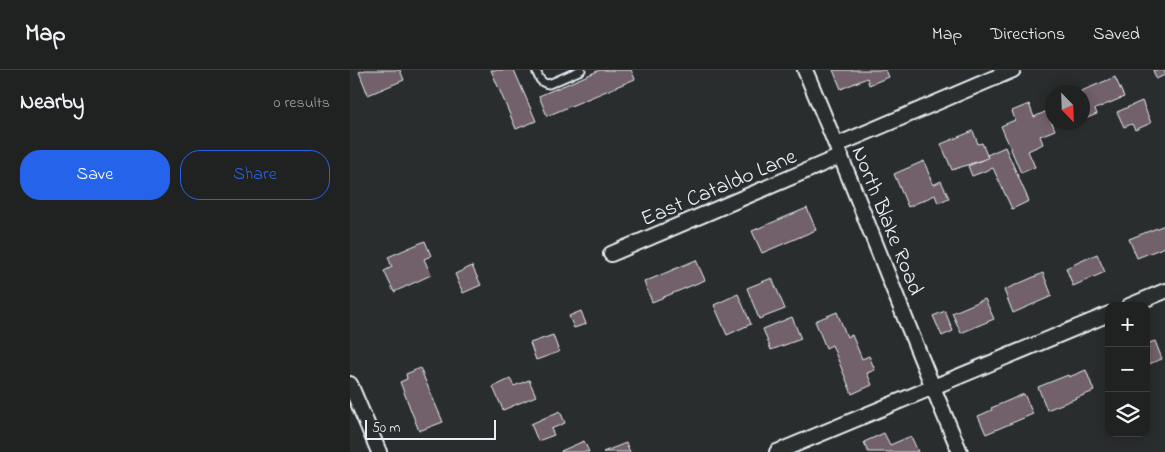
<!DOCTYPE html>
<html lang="en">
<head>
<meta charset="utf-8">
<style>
	body { margin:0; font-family:"Indie Flower",sans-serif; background:#282a2a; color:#f1f3f6 }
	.controls { position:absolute; right:15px; bottom:15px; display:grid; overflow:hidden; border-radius:10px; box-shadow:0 2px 12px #0003 }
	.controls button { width:45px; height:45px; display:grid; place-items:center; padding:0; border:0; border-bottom:1px solid #3d3f40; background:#202222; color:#f1f3f6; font:25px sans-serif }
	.compass { position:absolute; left:695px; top:15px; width:45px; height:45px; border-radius:50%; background:#202222; box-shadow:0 2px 12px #0003; rotate:157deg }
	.scale { position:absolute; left:15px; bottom:12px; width:131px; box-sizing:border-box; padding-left:5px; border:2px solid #e8f1f8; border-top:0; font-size:14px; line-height:18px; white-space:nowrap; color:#e8f1f8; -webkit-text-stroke:4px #2a2d2e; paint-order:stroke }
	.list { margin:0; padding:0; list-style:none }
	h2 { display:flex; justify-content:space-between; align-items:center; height:65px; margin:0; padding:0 20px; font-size:21px }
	h2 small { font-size:16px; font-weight:400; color:#a2a4a5 }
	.actions { display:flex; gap:10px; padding:15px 20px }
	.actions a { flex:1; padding:11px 0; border:1px solid #2563eb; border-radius:20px; text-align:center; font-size:18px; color:#2563eb }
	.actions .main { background:#2563eb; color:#fff }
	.icon { flex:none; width:28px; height:28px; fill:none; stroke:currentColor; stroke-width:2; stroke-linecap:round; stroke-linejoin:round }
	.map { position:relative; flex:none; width:815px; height:382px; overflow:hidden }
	header { display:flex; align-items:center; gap:30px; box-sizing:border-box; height:70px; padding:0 25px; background:#202222; border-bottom:1px solid #3d3f40 }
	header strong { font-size:24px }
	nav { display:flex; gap:28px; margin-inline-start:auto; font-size:18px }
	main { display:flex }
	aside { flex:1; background:#202222 }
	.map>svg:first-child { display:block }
	.building { fill:#72616b; stroke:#e8f1f8 }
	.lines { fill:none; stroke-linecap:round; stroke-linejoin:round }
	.service-casing { stroke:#e8f1f8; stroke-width:11 }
	.minor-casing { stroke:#e8f1f8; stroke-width:18 }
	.service { stroke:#2a2d2e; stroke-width:7 }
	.minor { stroke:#2a2d2e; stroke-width:14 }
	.labels { text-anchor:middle; stroke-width:4; stroke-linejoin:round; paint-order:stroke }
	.street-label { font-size:22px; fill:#e8f1f8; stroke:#2a2d2e }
</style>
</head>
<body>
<header>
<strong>Map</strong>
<nav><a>Map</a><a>Directions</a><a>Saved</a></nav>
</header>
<main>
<aside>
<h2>Nearby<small>0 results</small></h2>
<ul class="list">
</ul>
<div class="actions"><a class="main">Save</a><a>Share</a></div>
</aside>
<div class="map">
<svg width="815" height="382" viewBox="0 0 815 382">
	<rect width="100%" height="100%" fill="#2a2d2e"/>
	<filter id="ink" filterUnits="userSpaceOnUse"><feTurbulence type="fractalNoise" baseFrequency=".02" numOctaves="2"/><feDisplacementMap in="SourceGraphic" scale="10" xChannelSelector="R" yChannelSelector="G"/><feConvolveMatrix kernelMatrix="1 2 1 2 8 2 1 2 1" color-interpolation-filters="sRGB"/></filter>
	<g filter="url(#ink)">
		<g class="building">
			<path d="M15,0H50L54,10L18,25L9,2Z"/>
			<path d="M141,0H164L186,51L166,59Z"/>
			<path d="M250,0H281L285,9L197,46L189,26Z"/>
			<path d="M483,0H536L539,7L519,15L517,8L491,19Z"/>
			<path d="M803,0H815V5L806,9Z"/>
			<path d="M765,7L774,27L745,39L747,44L732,50V22H729Z"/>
			<path d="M792,31L801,53L785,60L782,54L774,57L767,42Z"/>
			<path d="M679,34L684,47L697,41L705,60L690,66L693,74L678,81L685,97L671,103L651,56L665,50L662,41Z"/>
			<path d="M623,61L628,74L632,73L638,88L602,100L591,74Z"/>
			<path d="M655,77L679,131L662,139L643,98L622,106L618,96L638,88L637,85Z"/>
			<path d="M574,91L583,115L591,111L599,128L588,133L585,125L558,137L544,104Z"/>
			<path d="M457,138L466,160L412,183L402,161Z"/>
			<path d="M815,155V177L787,188L779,169Z"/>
			<path d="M75,171L81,186L74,189L81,205L44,222L34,201L42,197L38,187Z"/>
			<path d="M747,184L755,202L723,216L716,198Z"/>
			<path d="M346,190L355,210L302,232L294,212Z"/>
			<path d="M122,196L131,215L113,223L105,204Z"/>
			<path d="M693,203L702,226L663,243L654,220Z"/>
			<path d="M422,208L435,239L409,249L397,218Z"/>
			<path d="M388,224L401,254L377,265L364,235Z"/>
			<path d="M635,229L644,249L611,263L602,243Z"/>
			<path d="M231,241L236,254L224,258L219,246Z"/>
			<path d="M595,241L603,261L592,266L583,246Z"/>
			<path d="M487,242L497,267L502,265L512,289L519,286L525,300L517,303L522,315L502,324L482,275L476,278L465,251Z"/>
			<path d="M442,247L451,269L421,280L413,259Z"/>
			<path d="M203,265L209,282L186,290L180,273Z"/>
			<path d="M805,271L812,289L796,295V274Z"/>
			<path d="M70,298L93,352L69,361L50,312L57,309L56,304Z"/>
			<path d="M736,300L744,321L697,340L688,317L718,305L719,307Z"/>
			<path d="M160,309L164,316L179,310L186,326L153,340L143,317Z"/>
			<path d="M674,324L683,344L636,364L628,346L642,340L641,338Z"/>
			<path d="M210,341L215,353L201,359L204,365L188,371L181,354Z"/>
			<path d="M534,363L540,375L561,366L568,382H518L514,372Z"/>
			<path d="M234,371L239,382H211V381Z"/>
			<path d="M276,373L280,382H253Z"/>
		</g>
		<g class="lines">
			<g class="service-casing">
				<path id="service" d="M186,0C189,8 190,13 199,14L231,0"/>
			</g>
			<g class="minor-casing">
				<g id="minor">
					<path d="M455,0C509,127 556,256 610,382"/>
					<path d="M487,75L663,0"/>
					<path d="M261,184L491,86"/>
					<path d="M779,236L815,221"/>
					<path d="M0,314L29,382"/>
					<path d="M427,382L759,244"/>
				</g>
			</g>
			<use href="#service" class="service"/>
			<use href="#minor" class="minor"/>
		</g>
	</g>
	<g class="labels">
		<g class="street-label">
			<text transform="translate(368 116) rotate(-23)" y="8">East Cataldo Lane</text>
			<text transform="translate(539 150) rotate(68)" y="8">North Blake Road</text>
		</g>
	</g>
</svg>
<div class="controls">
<button>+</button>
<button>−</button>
<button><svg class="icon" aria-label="layers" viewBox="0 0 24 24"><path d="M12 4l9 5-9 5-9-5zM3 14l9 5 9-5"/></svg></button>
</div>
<svg class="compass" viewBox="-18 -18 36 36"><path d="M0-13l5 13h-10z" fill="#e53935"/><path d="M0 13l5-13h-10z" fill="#a2a4a5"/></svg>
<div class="scale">50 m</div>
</div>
</main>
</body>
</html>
